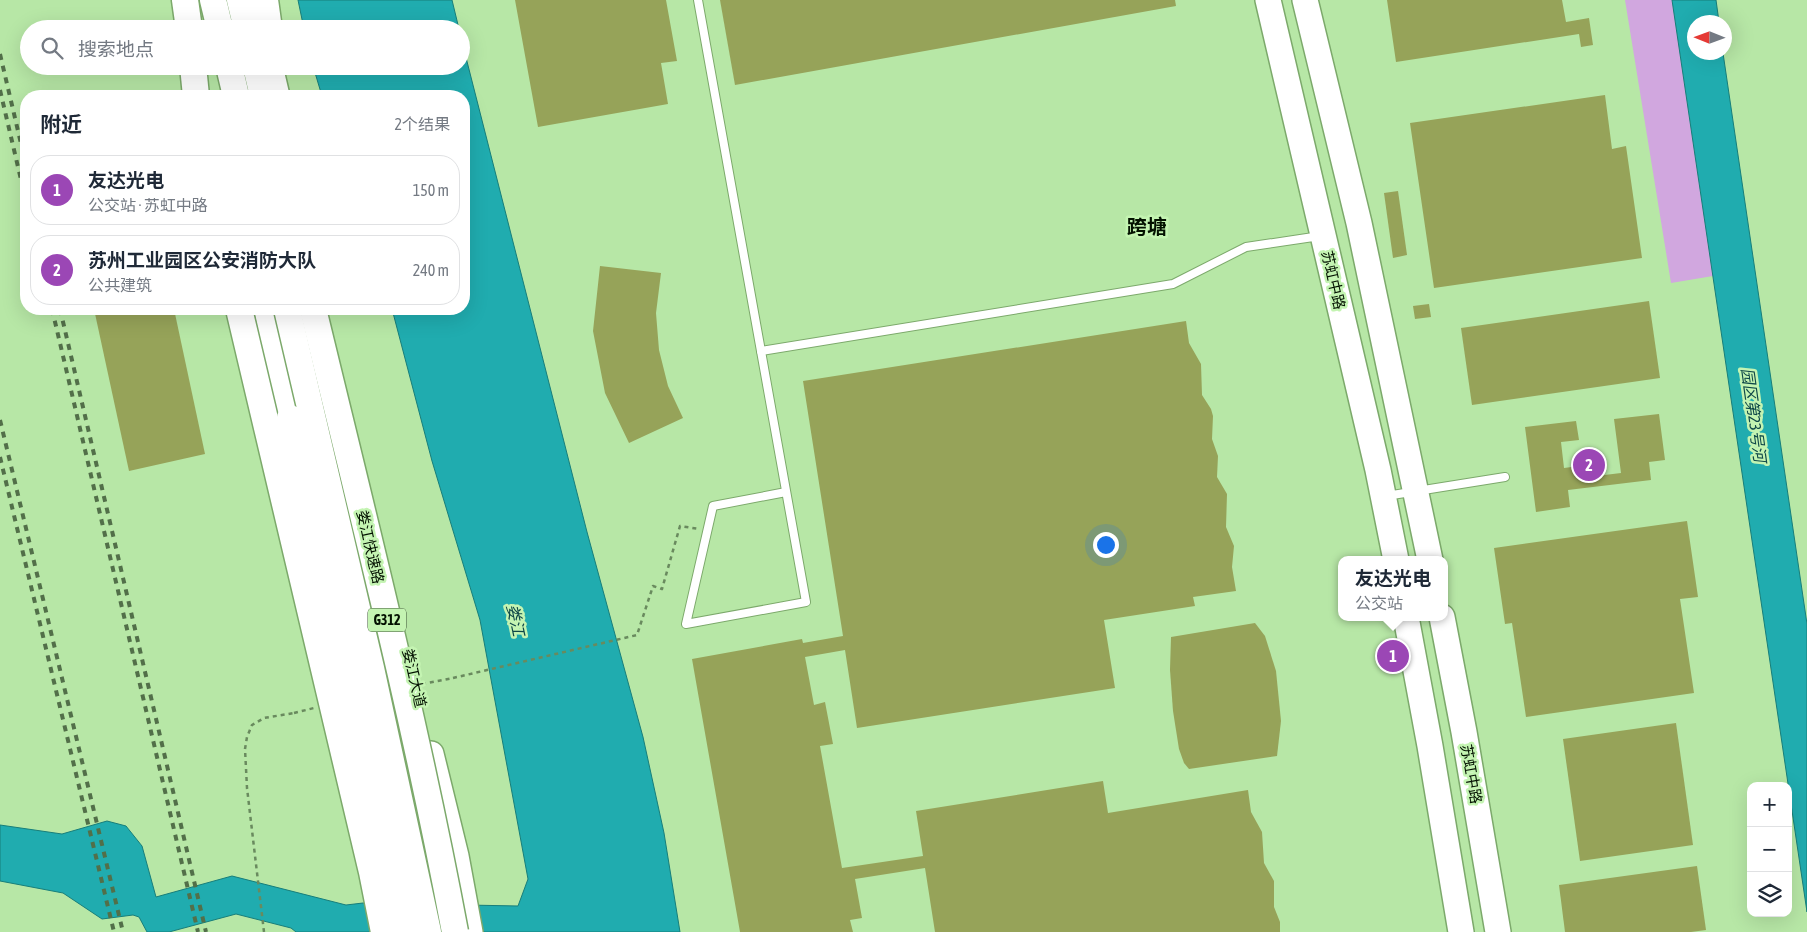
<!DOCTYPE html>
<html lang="zh">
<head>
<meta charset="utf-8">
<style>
	body { margin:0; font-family:"Asap Condensed","Noto Sans SC",sans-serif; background:#f6f6f7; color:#1f2937 }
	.controls { position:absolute; right:15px; bottom:15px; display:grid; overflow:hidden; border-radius:10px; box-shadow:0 5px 20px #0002 }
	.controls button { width:45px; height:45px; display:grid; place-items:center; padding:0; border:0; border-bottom:1px solid #e0e1e3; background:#fff; color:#1f2937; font:25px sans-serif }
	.compass { position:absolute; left:1687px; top:15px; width:45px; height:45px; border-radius:50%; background:#fff; box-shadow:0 5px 20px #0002; rotate:271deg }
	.you { position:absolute; left:1105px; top:544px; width:18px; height:18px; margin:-12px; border:4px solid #fff; border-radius:50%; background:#1a73e8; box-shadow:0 0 0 8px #1a73e833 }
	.badge { display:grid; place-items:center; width:32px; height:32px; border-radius:50%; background:#9b47b5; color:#fff; font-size:16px; font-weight:700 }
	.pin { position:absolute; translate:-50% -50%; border:2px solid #fff; box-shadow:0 1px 5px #0006 }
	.popup { position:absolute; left:1338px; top:556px; width:110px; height:65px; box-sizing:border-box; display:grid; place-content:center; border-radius:10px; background:#fff; filter:drop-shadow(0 1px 4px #0005); font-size:16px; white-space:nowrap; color:#747a83 }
	.popup b { font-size:19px; color:#1f2937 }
	.popup::after { content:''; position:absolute; left:50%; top:100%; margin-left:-10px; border:10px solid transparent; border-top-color:#fff }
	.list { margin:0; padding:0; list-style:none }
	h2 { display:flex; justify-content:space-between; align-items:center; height:65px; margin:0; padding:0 20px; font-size:21px }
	h2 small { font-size:16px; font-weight:400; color:#747a83 }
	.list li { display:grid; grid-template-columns:32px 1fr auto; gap:15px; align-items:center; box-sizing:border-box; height:70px; margin:0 10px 10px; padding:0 10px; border:1px solid #e0e1e3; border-radius:20px }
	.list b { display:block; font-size:19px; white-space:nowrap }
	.list p { margin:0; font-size:16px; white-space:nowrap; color:#747a83 }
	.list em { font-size:16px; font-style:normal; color:#747a83 }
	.icon { flex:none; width:28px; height:28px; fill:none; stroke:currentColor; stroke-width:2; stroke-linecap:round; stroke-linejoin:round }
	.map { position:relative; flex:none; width:1807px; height:932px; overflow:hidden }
	.search { position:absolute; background:#fff; box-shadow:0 5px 20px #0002; left:20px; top:20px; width:450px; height:55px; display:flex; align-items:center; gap:12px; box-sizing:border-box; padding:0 18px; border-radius:28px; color:#747a83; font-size:19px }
	.panel { position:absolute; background:#fff; box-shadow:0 5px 20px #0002; left:20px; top:90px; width:450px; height:225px; border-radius:20px }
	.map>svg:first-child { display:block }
	.green { fill:#d1a7df }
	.water { fill:#20acaf; stroke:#177e7a }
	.building { fill:#96a359 }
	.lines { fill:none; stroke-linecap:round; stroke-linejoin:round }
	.service-casing { stroke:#7ca96b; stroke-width:10 }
	.primary-casing { stroke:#7ca96b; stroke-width:28 }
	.trunk-casing { stroke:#7ca96b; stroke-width:29 }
	.path { stroke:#698a5e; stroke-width:2.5; stroke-dasharray:4 4; stroke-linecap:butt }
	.service { stroke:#fff; stroke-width:8 }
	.primary { stroke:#fff; stroke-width:25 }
	.trunk { stroke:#fff; stroke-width:26 }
	.rail { stroke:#526f49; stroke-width:4; stroke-dasharray:6 6; stroke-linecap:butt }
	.trunk-bridge-casing { stroke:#7ca96b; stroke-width:29; stroke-linecap:butt }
	.path-bridge { stroke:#698a5e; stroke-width:2.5; stroke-dasharray:4 4; stroke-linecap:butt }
	.trunk-bridge { stroke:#fff; stroke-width:26 }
	.labels { text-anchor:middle; stroke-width:5; stroke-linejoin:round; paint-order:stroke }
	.shield { fill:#c4f4b2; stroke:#3d5535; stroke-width:1 }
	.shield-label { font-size:14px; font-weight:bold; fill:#031100 }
	.street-label { font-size:15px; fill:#031100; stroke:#c4f4b2 }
	.water-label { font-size:16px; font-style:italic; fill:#0e4748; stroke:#c4f4b2 }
	.district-label { font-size:20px; font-weight:bold; fill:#031100; stroke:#c4f4b2 }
</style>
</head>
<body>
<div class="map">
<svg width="1807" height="932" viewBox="0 0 1807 932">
	<rect width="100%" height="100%" fill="#b7e7a6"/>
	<path class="green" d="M1625,0H1672L1713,276L1671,283Z"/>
	<g class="water">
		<path d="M298,0H452L459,29H304Z"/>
		<path d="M1672,0H1716L1719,22H1694V52L1723,53L1807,624V912Z"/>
		<path d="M461,38L587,532L643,737L664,833L680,932H296L291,928L236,914L169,932H147L139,917L133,915L102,919L63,893L0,881V825L62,834L107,821L126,826L142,846L156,897L232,876L346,905L363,903L518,906L528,879L480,620L432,461L392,309H464V96H322L313,66H461Z"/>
	</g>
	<g class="building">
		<path d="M515,0H666L677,61L661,63L668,104L538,127Z"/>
		<path d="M720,0H1175L1176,6L735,85Z"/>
		<path d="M1387,0H1562L1566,22L1589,18L1593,45L1581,47L1579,34L1396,62Z"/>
		<path d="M1605,95L1612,149L1626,146L1642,258L1434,288L1410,123Z"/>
		<path d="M1398,191L1407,255L1393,258L1384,193Z"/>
		<path d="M600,266L661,273L656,313L659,350L668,386L683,418L629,443L605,393L593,331Z"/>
		<path d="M1649,301L1660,378L1472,405L1461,328Z"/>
		<path d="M1429,304L1431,317L1415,319L1413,306Z"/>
		<path d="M94,309H174L205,454L129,471Z"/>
		<path d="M1186,321L1189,343L1201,364L1202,395L1211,409L1213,416L1212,439L1218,456L1217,477L1227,494L1226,527L1234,546L1232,567L1236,591L1193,597L1195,606L1104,620L1115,688L857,728L845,650L805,657L814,705L825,702L833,744L820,746L842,868L923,856L916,811L1103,781L1108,813L1248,790L1251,812L1262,832L1264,863L1274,881V907L1280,922V932H935L925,868L855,879L862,918L850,920L853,932H740L692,659L802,639L803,643L843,636L803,381Z"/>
		<path d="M1659,414L1665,460L1649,462L1651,480L1568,490L1570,507L1536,512L1525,427L1576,421L1579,440L1561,442L1564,468L1587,465L1588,477L1621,473L1614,419Z"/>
		<path d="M1687,521L1698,597L1680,599L1694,693L1526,717L1512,623L1505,624L1494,548Z"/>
		<path d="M1255,623L1265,636L1276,671L1281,721L1277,756L1189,769L1184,763L1179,749L1173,711L1170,670L1171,637Z"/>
		<path d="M1676,723L1693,845L1580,861L1563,739Z"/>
		<path d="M1697,866L1706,930L1691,932H1565L1559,885Z"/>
	</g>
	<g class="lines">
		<g class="service-casing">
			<g id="service">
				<path d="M698,0L806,602L686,624L713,506L786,492"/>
				<path d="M761,351L1173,284L1246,247L1320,236"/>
				<path d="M1386,496L1505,477"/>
			</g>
		</g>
		<g class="primary-casing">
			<g id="primary">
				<path d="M1268,0L1378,470L1396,560"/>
				<path d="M1305,0L1359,223L1430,560"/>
				<path d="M270,66L277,96"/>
				<path d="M1406,617L1430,746L1461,932"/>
				<path d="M1442,617L1464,732L1498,932"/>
				<path d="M431,754L456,856L470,932"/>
			</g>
		</g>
		<g class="trunk-casing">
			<g id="trunk">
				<path d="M185,0L189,29"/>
				<path d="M213,0L220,29"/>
				<path d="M240,0L247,29"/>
				<path d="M265,0L269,29"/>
				<path d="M193,66L196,96"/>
				<path d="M229,66L236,96"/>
				<path d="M256,66L263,96"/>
				<path d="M267,309L290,418"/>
			</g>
		</g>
		<g class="path">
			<path d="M453,678L637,635L653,586L662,589L680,526L699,529"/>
			<path d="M264,932L247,788L245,749L247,737L252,725L264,718L294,713"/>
		</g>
		<use href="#service" class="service"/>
		<use href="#primary" class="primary"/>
		<use href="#trunk" class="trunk"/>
		<g class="rail">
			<path d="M0,54L26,165"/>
			<path d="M0,90L26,201"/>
			<path d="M52,309L198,932"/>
			<path d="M60,309L206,932"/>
			<path d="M0,420L123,932"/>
			<path d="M0,457L114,932"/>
		</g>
		<g class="trunk-bridge-casing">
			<g id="trunk-bridge">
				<path d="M239,309L372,872L384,932"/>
				<path d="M287,309L371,668L428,932"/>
				<path d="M313,309C363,516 416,723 455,932"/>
				<path d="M290,418L347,673L395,869L407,932"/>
			</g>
		</g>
		<g class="path-bridge">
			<path d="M422,684L453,678"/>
			<path d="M294,713L314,708"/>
		</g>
		<use href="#trunk-bridge" class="trunk-bridge"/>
	</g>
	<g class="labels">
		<rect class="shield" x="368" y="608.5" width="38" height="23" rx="4"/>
		<g class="shield-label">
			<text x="387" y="625">G312</text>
		</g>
		<g class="street-label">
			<text transform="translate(1333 280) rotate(77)" y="5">苏虹中路</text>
			<text transform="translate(370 547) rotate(77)" y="5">娄江快速路</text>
			<text transform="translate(414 678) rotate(77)" y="5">娄江大道</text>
			<text transform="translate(1471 774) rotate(80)" y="5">苏虹中路</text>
		</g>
		<g class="water-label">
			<text transform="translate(1754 415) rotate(82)" y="6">园区第23号河</text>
			<text transform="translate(516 620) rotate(78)" y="6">娄江</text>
		</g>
		<g class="district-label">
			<text x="1147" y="234">跨塘</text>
		</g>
	</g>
</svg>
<div class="controls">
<button>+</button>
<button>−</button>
<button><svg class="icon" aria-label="layers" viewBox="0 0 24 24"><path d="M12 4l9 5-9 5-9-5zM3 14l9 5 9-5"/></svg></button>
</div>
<svg class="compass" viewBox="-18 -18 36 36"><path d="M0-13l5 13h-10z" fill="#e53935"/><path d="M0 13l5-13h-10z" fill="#747a83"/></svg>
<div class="you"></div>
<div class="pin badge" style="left:1393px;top:656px">1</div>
<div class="popup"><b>友达光电</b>公交站</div>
<div class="pin badge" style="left:1589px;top:465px">2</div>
<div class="search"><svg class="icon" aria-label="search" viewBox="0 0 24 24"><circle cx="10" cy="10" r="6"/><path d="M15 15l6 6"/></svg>搜索地点</div>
<section class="panel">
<h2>附近<small>2个结果</small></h2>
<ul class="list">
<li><span class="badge">1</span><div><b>友达光电</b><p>公交站 · 苏虹中路</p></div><em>150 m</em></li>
<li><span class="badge">2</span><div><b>苏州工业园区公安消防大队</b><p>公共建筑</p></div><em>240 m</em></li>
</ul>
</section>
</div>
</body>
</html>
